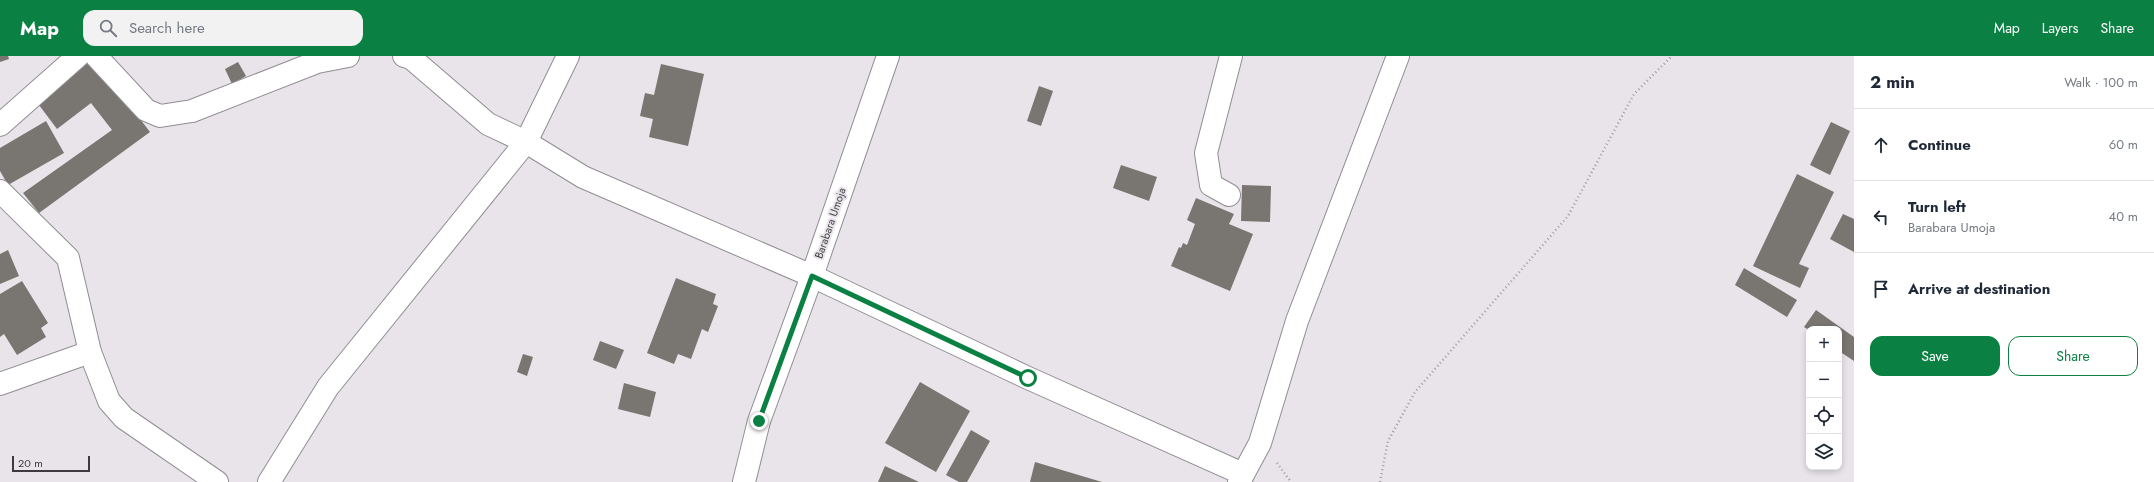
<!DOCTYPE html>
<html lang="en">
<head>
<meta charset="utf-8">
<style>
	body { margin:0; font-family:Jost,sans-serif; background:#f2f2f3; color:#1f2937 }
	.controls { position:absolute; right:12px; bottom:12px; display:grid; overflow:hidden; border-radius:8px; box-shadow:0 2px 6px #0003 }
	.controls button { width:36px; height:36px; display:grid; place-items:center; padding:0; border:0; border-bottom:1px solid #e0e1e3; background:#fff; color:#1f2937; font:20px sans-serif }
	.scale { position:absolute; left:12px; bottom:10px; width:78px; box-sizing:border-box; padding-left:4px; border:2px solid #3d3b3d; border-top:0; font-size:11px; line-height:14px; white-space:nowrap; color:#3d3b3d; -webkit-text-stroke:3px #e8e4ea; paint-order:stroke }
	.stop { position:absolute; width:12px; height:12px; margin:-9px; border:3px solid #0b8043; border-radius:50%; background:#fff }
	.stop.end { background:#0b8043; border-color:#fff; box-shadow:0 1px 4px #0008 }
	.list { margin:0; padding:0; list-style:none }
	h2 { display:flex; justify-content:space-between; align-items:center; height:52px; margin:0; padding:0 16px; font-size:17px }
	h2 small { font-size:13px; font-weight:400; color:#747a83 }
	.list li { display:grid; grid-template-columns:26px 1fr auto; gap:12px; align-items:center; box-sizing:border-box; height:72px; padding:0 16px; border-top:1px solid #e0e1e3 }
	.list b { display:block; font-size:15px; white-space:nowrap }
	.list p { margin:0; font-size:13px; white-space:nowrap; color:#747a83 }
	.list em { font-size:13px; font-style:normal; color:#747a83 }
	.actions { display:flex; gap:8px; padding:12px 16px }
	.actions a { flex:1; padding:9px 0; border:1px solid #0b8043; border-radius:12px; text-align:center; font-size:14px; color:#0b8043 }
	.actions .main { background:#0b8043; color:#fff }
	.icon { flex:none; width:22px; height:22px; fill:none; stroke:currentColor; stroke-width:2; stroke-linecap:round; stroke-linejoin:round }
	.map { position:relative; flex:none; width:1854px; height:426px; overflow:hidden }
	header { display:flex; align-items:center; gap:24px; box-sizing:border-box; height:56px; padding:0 20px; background:#0b8043; color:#fff }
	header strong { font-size:19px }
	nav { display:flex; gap:22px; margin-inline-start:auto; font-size:14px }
	.search { width:280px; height:36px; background:#f2f2f3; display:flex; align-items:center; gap:10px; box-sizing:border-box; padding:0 14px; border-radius:12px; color:#747a83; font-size:15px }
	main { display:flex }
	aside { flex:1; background:#fff }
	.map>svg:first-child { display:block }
	.building { fill:#797570 }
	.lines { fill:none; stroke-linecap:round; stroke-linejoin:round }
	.street-casing { stroke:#918d93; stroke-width:24 }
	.path { stroke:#a19da2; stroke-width:2.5; stroke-dasharray:1 3; stroke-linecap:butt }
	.street { stroke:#fff; stroke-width:22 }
	.route { stroke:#0b8043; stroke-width:5 }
	.labels { text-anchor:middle; stroke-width:4; stroke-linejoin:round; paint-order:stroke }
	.street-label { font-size:11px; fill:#3d3b3d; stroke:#e8e4ea }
</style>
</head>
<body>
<header>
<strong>Map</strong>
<div class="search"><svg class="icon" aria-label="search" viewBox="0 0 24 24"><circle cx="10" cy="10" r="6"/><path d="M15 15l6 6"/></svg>Search here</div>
<nav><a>Map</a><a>Layers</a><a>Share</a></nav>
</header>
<main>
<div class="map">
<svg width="1854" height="426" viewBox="0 0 1854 426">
	<rect width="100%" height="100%" fill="#e8e4ea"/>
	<g class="building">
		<path d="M0,0H8L9,3L0,6Z"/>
		<path d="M93,1L150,76L39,157L23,137L112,74L91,47L57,73L36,45Z"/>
		<path d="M238,6L246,20L232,28L225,13Z"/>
		<path d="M661,8L704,18L688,90L649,81L653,63L640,60L645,37L654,39Z"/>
		<path d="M1039,30L1053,35L1041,70L1027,65Z"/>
		<path d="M46,65L64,97L8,129L0,115V92Z"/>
		<path d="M1831,66L1850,75L1830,119L1810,109Z"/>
		<path d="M1121,109L1157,121L1149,145L1113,132Z"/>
		<path d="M1797,118L1834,136L1799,208L1809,212L1800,232L1753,210Z"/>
		<path d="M1242,129L1271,130L1270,166L1241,165Z"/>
		<path d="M1196,142L1234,158L1229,168L1253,178L1230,235L1171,210L1179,191L1181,192L1183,187L1187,189L1195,168L1187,164Z"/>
		<path d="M1843,158L1854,163V196L1830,183Z"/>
		<path d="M8,194L19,220L0,228V198Z"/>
		<path d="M1744,212L1797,244L1787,261L1735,229Z"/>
		<path d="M676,222L716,238L713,248L718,250L708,276L702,273L691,303L678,298L674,308L647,297Z"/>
		<path d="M22,225L48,267L41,272L46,281L17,299L4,278L0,281V238Z"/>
		<path d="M1816,254L1854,281V305L1839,295V273L1809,274L1804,271Z"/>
		<path d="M600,285L624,294L616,313L593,304Z"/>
		<path d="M523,298L533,301L527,320L517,316Z"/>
		<path d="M920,326L970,355L936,416L885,387Z"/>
		<path d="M624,327L656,336L650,361L618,353Z"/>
		<path d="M971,374L990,385L967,426H959L946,419Z"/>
		<path d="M1035,406L1102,426H1030Z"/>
		<path d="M885,410L919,426H878Z"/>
	</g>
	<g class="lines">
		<g class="street-casing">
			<g id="street">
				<path d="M96,0L146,54L160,60L192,55L317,6L348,0"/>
				<path d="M404,0L411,2L488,68L526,86L583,121L812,220L1028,322L1243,418"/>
				<path d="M0,69L78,0"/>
				<path d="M0,135L68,202L90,296L109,345L124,362L217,426"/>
				<path d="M1229,139L1211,129L1206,97L1231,0"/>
				<path d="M0,328L90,296"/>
				<path d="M269,426L328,331L526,86L568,0"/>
				<path d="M744,426L759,365L812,220L888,0"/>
				<path d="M1239,426L1260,387L1297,265L1398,0"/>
			</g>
		</g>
		<g class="path">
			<path d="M1277,407L1291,426"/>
			<path d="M1380,426L1388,385L1415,336L1568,160L1634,38L1672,0"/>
		</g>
		<use href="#street" class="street"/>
	</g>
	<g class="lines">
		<path class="route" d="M759,365L812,220L1028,322"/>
	</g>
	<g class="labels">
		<g class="street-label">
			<text transform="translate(830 167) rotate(-71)" y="4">Barabara Umoja</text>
		</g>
	</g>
</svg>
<div class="controls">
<button>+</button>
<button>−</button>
<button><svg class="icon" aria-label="locate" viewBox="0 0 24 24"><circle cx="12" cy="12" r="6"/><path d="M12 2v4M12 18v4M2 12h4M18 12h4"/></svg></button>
<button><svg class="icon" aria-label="layers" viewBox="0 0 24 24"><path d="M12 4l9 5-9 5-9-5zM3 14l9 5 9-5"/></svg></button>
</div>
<div class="scale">20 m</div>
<div class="stop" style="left:1028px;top:322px"></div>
<div class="stop end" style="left:759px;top:365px"></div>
</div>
<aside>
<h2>2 min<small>Walk · 100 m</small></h2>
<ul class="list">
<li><svg class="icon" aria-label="ahead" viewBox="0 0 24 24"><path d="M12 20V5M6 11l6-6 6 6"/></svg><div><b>Continue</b></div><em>60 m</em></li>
<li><svg class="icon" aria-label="left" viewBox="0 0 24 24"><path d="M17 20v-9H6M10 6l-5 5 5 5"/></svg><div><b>Turn left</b><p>Barabara Umoja</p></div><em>40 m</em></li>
<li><svg class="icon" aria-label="arrive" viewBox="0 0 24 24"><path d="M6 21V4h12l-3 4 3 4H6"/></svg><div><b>Arrive at destination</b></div></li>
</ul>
<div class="actions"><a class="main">Save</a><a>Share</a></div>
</aside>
</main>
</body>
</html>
